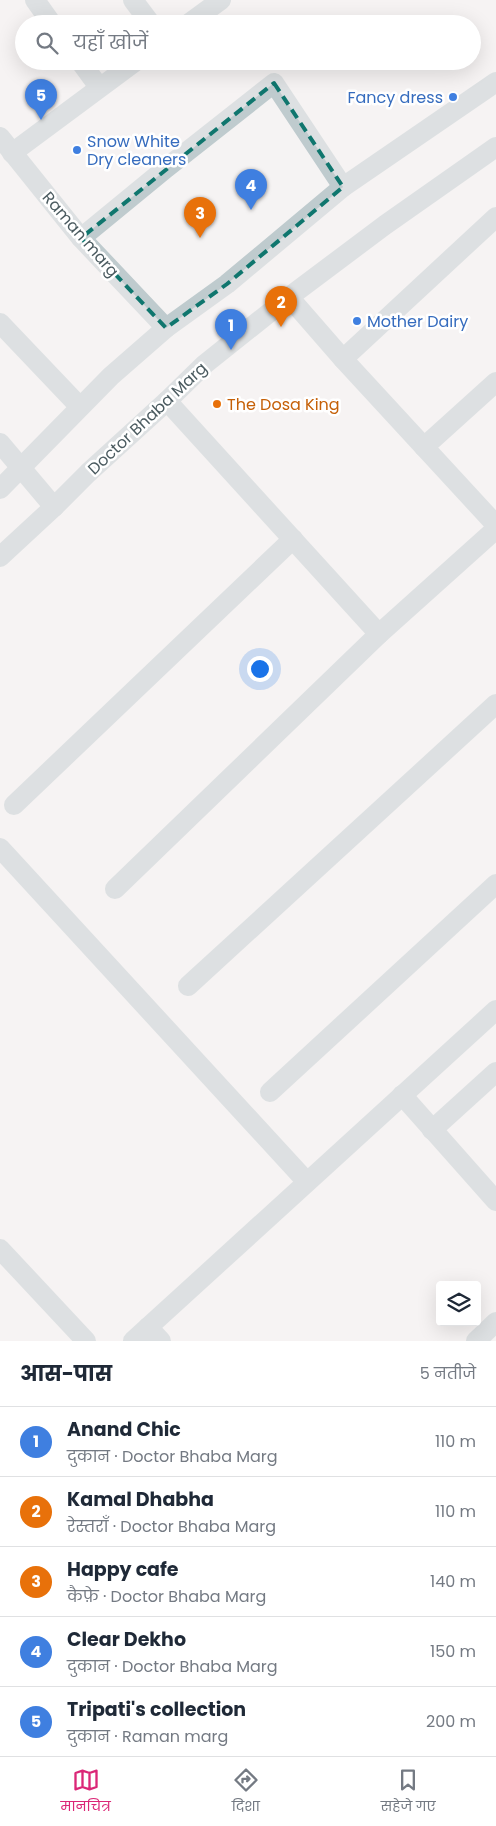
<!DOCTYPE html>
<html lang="hi">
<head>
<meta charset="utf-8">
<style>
	body { margin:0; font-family:Poppins,"Noto Sans Devanagari",sans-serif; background:#f6f6f7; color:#1f2937 }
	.controls { position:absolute; right:15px; bottom:15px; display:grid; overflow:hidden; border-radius:5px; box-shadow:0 5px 20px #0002 }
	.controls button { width:45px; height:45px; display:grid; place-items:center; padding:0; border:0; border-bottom:1px solid #e0e1e3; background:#fff; color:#1f2937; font:25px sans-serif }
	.you { position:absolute; left:259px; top:668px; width:18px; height:18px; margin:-12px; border:4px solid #fff; border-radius:50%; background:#1a73e8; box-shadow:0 0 0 8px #1a73e833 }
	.badge { display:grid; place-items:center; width:32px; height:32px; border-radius:50%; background:#db2777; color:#fff; font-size:16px; font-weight:700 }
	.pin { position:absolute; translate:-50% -41px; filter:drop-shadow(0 1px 2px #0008) }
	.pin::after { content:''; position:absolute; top:26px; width:18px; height:15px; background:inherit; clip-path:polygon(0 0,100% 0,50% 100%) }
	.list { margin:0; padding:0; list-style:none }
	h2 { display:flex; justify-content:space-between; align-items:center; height:65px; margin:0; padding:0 20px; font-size:21px }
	h2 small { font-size:16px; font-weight:400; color:#747a83 }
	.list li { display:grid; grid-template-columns:32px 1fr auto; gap:15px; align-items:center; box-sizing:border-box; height:70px; padding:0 20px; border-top:1px solid #e0e1e3 }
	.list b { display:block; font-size:19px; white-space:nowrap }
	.list p { margin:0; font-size:16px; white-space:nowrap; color:#747a83 }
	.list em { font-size:16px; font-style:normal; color:#747a83 }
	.icon { flex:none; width:28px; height:28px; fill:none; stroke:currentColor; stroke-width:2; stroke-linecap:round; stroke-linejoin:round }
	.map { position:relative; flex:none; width:496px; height:1341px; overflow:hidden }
	.search { position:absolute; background:#fff; box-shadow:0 5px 20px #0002; left:15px; right:15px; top:15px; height:55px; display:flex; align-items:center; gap:12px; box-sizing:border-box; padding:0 18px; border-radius:28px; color:#747a83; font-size:19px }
	.sheet { height:415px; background:#fff }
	nav { display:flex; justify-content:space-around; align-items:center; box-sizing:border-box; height:70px; border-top:1px solid #e0e1e3; background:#fff; font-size:14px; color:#747a83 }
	nav a { display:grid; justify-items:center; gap:2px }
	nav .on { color:#db2777 }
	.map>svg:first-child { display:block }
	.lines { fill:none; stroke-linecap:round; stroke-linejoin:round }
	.minor { stroke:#bfcbce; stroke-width:20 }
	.marked { fill:none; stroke:#0f766e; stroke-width:4; stroke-dasharray:10 6; stroke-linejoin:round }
	.shop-dot { fill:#3f7fe0; stroke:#fff; stroke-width:2 }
	.food-dot { fill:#e8710a; stroke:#fff; stroke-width:2 }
	.labels { text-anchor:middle; stroke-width:5; stroke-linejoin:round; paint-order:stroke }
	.shop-label { font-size:16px; fill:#366cbe; stroke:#fff; text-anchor:start }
	.street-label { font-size:16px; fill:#4b5b60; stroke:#fff }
	.food-label { font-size:16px; fill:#c56008; stroke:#fff; text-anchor:start }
</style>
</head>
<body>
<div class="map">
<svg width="496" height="1341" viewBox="0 0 496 1341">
	<rect width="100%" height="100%" fill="#f5f3f3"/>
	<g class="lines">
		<g class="minor">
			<path d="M35,0L52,24"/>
			<path d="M133,0L151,24"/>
			<path d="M188,24L221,0"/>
			<path d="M80,61L99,87"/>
			<path d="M0,137L81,238L166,328"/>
			<path d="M12,153L136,61"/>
			<path d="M81,238L165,169L274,83L343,187"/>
			<path d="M289,297L343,359L496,525"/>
			<path d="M0,323L80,407"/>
			<path d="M343,359L496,217"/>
			<path d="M167,401L379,634"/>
			<path d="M0,443L54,507"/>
			<path d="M424,447L496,382"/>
			<path d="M0,489L111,376L166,328L227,284L343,187L496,82"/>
			<path d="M0,557L54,507L88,473L167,401L205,364L289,297L385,225L496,147"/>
			<path d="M14,805L293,539"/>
			<path d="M0,848L307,1182"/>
			<path d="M115,889L379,634L496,529"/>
			<path d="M188,986L496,704"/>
			<path d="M270,1092L496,884"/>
			<path d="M402,1095L496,1201"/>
			<path d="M432,1130L496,1072"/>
			<path d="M0,1249L86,1341"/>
			<path d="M148,1327L161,1341"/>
			<path d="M133,1341L496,1010"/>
			<path d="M476,1341L496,1322"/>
		</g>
	</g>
	<path d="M0 0H496V1341H0ZM274,83L343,187L227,284L166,328L81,238Z" fill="#f5f3f3" fill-opacity=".55" fill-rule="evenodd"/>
	<path class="marked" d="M274,83L343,187L227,284L166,328L81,238Z"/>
	<g class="shop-dot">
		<circle cx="453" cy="97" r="5"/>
		<circle cx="77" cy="150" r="5"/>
		<circle cx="357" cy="321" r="5"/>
	</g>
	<circle class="food-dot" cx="217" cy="404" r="5"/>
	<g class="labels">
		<g class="shop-label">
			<text x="443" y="103" text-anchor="end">Fancy dress</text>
			<text x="87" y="147">Snow White<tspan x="87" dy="18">Dry cleaners</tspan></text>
			<text x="367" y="327">Mother Dairy</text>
		</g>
		<g class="street-label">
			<text transform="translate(81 234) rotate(49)" y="6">Raman marg</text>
			<text transform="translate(147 418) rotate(-43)" y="6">Doctor Bhaba Marg</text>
		</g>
		<g class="food-label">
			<text x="227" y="410">The Dosa King</text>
		</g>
	</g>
</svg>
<div class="controls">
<button><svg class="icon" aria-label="layers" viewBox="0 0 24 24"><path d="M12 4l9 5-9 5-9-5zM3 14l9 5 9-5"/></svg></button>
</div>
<div class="you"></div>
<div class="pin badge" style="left:231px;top:350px;background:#3f7fe0">1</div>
<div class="pin badge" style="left:281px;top:327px;background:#e8710a">2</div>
<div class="pin badge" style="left:200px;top:238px;background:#e8710a">3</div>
<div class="pin badge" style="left:251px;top:210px;background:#3f7fe0">4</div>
<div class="pin badge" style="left:41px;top:120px;background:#3f7fe0">5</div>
<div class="search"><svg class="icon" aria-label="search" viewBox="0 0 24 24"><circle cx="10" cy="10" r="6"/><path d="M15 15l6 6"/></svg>यहाँ खोजें</div>
</div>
<section class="sheet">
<h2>आस-पास<small>5 नतीजे</small></h2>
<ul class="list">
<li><span class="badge" style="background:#3f7fe0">1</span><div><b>Anand Chic</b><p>दुकान · Doctor Bhaba Marg</p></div><em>110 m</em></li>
<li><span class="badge" style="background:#e8710a">2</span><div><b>Kamal Dhabha</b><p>रेस्तराँ · Doctor Bhaba Marg</p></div><em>110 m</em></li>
<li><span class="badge" style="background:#e8710a">3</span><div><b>Happy cafe</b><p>कैफ़े · Doctor Bhaba Marg</p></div><em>140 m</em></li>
<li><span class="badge" style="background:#3f7fe0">4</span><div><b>Clear Dekho</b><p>दुकान · Doctor Bhaba Marg</p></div><em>150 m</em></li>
<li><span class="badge" style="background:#3f7fe0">5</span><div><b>Tripati's collection</b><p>दुकान · Raman marg</p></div><em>200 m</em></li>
</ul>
</section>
<nav>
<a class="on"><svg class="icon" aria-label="map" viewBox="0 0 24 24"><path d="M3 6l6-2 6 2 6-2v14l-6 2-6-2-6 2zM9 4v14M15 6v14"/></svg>मानचित्र</a>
<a><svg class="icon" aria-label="directions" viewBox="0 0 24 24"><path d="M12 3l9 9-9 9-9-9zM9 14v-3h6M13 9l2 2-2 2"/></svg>दिशा</a>
<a><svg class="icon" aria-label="saved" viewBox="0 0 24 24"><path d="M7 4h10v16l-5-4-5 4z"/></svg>सहेजे गए</a>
</nav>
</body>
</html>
